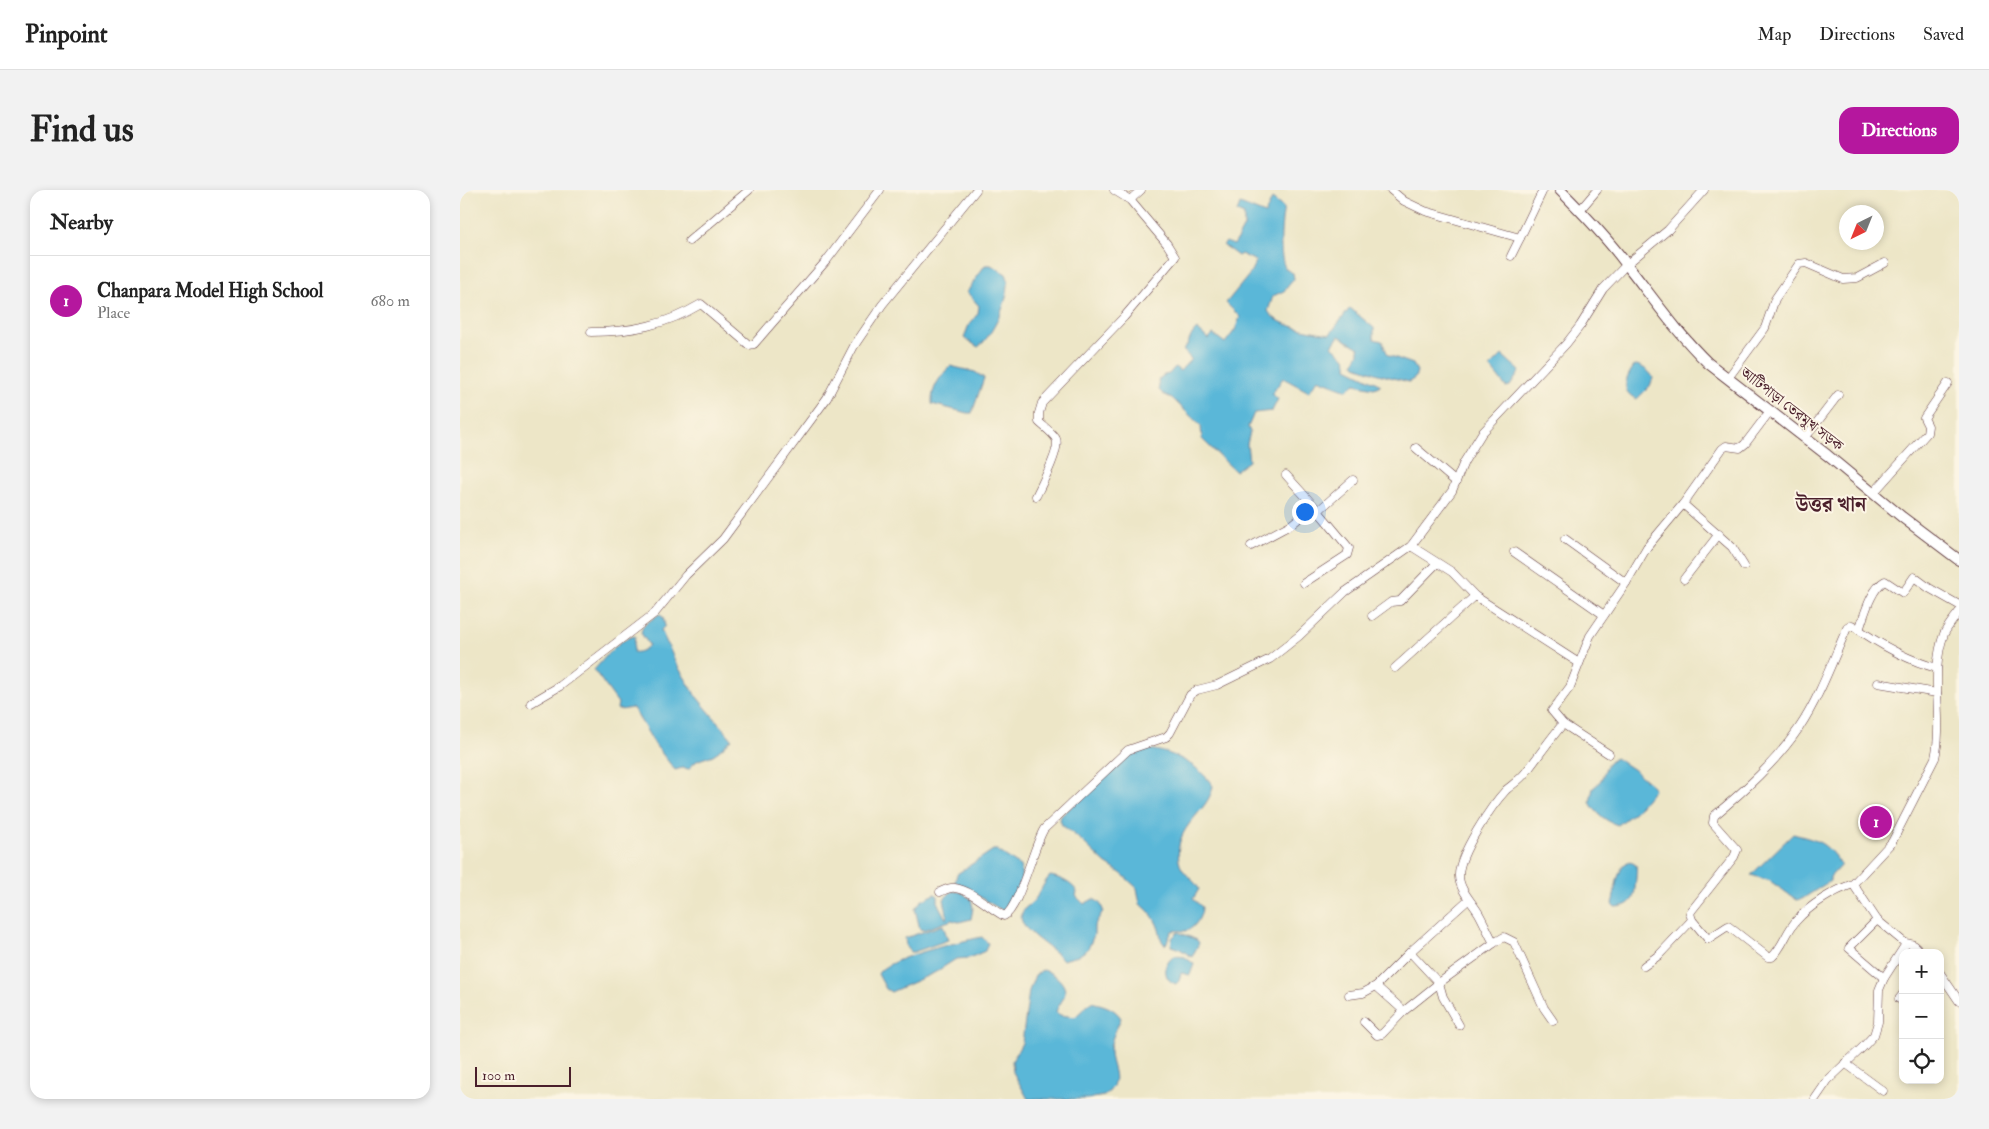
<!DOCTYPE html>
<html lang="en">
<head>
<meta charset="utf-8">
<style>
	body { margin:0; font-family:"IM FELL Double Pica","Noto Serif Bengali",serif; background:#f2f2f2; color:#222 }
	.controls { position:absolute; right:15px; bottom:15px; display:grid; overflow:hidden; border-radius:10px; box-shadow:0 2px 8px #0003 }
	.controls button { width:45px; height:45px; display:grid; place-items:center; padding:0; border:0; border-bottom:1px solid #e0e0e0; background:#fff; color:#222; font:25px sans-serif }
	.compass { position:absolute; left:1379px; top:15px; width:45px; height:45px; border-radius:50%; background:#fff; box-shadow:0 2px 8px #0003; rotate:223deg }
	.scale { position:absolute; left:15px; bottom:12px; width:96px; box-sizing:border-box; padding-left:5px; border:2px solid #4a1f2b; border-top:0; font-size:14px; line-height:18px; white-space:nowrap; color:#4a1f2b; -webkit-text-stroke:4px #fcf5e5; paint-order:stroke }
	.you { position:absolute; left:844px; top:321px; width:18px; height:18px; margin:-12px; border:4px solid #fff; border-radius:50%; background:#1a73e8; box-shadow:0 0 0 8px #1a73e833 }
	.badge { display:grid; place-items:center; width:32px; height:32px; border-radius:50%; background:#b5179e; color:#fff; font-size:16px; font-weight:700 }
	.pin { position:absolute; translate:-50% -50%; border:2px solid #fff; box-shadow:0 1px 5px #0006 }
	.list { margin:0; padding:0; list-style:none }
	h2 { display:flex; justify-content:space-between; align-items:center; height:65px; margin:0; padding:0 20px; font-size:21px }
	h2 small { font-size:16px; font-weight:400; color:#767676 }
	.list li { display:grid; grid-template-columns:32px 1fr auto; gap:15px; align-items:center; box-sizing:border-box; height:90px; padding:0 20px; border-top:1px solid #e0e0e0 }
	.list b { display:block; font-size:19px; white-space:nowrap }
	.list p { margin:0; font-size:16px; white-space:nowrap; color:#767676 }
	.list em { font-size:16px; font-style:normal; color:#767676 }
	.icon { flex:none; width:28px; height:28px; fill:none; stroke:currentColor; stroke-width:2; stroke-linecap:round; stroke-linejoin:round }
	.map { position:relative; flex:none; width:1499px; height:909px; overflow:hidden; border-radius:15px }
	header { display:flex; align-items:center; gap:30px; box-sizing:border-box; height:70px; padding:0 25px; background:#fff; border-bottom:1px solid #e0e0e0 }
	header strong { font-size:24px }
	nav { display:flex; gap:28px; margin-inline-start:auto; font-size:18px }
	.intro { display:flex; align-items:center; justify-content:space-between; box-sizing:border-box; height:120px; padding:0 30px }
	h1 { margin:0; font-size:35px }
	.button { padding:12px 22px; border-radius:15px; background:#b5179e; color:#fff; font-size:18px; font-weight:700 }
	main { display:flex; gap:30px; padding:0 30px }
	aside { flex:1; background:#fff; border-radius:15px; box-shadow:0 2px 8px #0003 }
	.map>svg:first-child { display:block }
	.water { fill:#5ab7d8; stroke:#526b82 }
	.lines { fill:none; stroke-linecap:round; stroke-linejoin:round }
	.minor-casing { stroke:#623d42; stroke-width:9 }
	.major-casing { stroke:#623d42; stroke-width:12 }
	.minor { stroke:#fff; stroke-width:8 }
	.major { stroke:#fff; stroke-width:10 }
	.labels { text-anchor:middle; stroke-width:4; stroke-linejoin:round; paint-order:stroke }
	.street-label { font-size:15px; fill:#4a1f2b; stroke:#fcf5e5 }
	.district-label { font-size:20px; font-weight:bold; fill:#4a1f2b; stroke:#fcf5e5 }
</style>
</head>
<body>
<header>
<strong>Pinpoint</strong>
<nav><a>Map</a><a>Directions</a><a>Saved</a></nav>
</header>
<div class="intro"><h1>Find us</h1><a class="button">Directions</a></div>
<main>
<aside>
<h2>Nearby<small></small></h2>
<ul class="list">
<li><span class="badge">1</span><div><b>Chanpara Model High School</b><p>Place</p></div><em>680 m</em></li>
</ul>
</aside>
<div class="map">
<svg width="1499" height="909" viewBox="0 0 1499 909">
	<rect width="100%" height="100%" fill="#fcf5e5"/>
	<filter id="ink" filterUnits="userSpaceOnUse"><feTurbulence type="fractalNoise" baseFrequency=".02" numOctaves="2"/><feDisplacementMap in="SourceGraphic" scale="10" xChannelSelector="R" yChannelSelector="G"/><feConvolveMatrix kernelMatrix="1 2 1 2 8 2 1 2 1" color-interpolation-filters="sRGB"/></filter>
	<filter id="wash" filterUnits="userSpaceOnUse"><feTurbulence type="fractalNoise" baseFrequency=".0096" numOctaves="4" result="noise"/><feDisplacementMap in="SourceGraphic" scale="20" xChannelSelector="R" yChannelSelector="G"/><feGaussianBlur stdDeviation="1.12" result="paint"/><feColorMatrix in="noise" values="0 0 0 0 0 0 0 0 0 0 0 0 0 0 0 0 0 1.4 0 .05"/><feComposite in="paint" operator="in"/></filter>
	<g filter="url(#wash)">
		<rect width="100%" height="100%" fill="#ede6c7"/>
		<g class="water">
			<path d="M812,9L824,18C821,30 818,68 826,79C828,81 831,82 833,83L834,89L824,101L813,106L808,121C817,137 853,141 870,144L890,118L914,138V149L922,151L928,165L953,174L957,181L955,188L949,192L918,184L896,176L894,173L899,163V158L879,146L872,156C879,163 889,167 887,178L921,195L914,198L895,194L887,200L858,189L849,202L823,188L812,204L818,209L812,221L794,223L788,237L790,242L787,254L789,271L775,281L742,249L741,236L712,208L703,204L699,200L698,190L704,185L709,184L715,177L720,181L731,169L723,160C730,154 729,145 737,139L748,149L753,144L765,153L775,140L780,127L766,113L789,85L796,71L781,64L778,66L763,55L766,52L774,55L784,37V25L777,22L780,14L805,24Z"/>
			<path d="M525,75H531L546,84C555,100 532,148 518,157L504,148L508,137L518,123L519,116L507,102Z"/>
			<path d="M1042,165L1060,181L1050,196L1046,197L1030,177Z"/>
			<path d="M1175,175C1181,175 1191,182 1193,188L1190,196L1177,209C1159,202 1166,187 1175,175Z"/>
			<path d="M490,176L515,182L524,188L512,223H507L472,214C471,198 480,187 490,176Z"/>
			<path d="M199,424L203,427L205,436L201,440L217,475L236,506L272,549C266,554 260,561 253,565C244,569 234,569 230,579L222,578L215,580L196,556L173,518C167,518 163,521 157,519L158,513L134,480C145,468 158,449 175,446L173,462C179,463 185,460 189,455L181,443L183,436Z"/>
			<path d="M686,559C712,561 738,574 753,596C749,623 713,635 719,671C721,683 734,689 739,699L733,709L742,717C742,726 735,739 725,741C721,741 716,740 712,741L706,754H704C701,750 701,749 700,743C697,731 690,720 680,714L677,698L662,684L645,673L622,651L602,635L600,630L601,626L662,569Z"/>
			<path d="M1156,568L1174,580L1193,596L1194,599L1176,621L1158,635C1147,632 1135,623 1130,612L1133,598C1148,588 1140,576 1156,568Z"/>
			<path d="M1333,644C1359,651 1365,651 1381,675L1370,687V691L1342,709L1337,710L1310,691L1291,685Z"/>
			<path d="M533,660H537L560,676C565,691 555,711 545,722L495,692L497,684Z"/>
			<path d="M1169,671L1176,675C1177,680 1176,683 1176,688C1174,703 1177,716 1155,717L1152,714C1156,701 1156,678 1169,671Z"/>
			<path d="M590,686C598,687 613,693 617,702L616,706L624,714L633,709C640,712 642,715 643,721L634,736V745L628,759L618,766L603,770C594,758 555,739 562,723C565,716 571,715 575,709C581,702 583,693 590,686Z"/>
			<path d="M492,701L501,702L511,709L513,718L511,729L499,732L492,730L463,740L460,739L455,719L461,711L475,704L478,706V714L486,729L487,724L484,709Z"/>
			<path d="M483,735L488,750L454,762H450L446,757L445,748Z"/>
			<path d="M718,742L737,750L739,753L732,767L720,759L711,756L712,748Z"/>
			<path d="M522,747L528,753L525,761L509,768L496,769L474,783L431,802L426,799L418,784C425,768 503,751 522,747Z"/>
			<path d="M715,766L725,767L734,774L730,785L721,783L719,791L716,794C702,790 703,772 715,766Z"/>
			<path d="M583,780C592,782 606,792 605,803C604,810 598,815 596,822L600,825L615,827L631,812C643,815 654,817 661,828C657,838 650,850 650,862C650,878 664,891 644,906L627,909H568L553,882L552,871L562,853L569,801L575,785Z"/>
		</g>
	</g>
	<g filter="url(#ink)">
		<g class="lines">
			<g class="minor-casing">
				<g id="minor">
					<path d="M931,0L944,11L965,21L1060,48L1083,0"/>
					<path d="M670,10L681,0"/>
					<path d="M1120,20L1137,0"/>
					<path d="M229,51L289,0"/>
					<path d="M1051,66L1060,48"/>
					<path d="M131,142C171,142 206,135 241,114L289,155L294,154L367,70L420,0"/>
					<path d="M1268,188L1305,138L1315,109L1339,74L1346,73L1383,89L1397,88L1425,73"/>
					<path d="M1345,248L1378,205"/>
					<path d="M956,258L996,292"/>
					<path d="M826,285L854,316"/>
					<path d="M1414,304L1417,299L1467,243L1468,236L1464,228L1488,193"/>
					<path d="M576,306C581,296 601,258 596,249C593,243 584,237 579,232V223L582,213L664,127L715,67L707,54L670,10L654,0"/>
					<path d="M1223,314L1272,357L1284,376"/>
					<path d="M1105,349L1166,393"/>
					<path d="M791,356L832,334L854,316L858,321"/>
					<path d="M951,356L992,382L1015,406L1119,473"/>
					<path d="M1054,362L1144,425"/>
					<path d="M1224,389L1259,344"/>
					<path d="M844,393L887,365L889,358L858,321L893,290"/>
					<path d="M912,426L931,412L940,411L977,373"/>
					<path d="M1399,440C1404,426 1411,398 1425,391L1443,403L1454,387L1469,398L1499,415"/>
					<path d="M935,478L1015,406"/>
					<path d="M1418,493L1477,503"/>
					<path d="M71,513L100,496L195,423L226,385L263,349L367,208L394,156L422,115L516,0"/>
					<path d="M1103,534L1149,564"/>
					<path d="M480,702C485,700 490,697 495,698C513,701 529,718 544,726C559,719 573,657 584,639L668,560L706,547L710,543L730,505L737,500L757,495L810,469L839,446L885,402L951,356L992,301L1004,272L1022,243L1106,154L1120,136L1143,99L1167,74L1208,40L1244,0"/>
					<path d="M1232,730L1248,749L1268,736L1308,767H1312C1323,757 1326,742 1336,731C1350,715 1373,701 1393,694"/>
					<path d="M1417,730L1389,758L1424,788"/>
					<path d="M1034,753L1044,747L1054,752L1084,818L1093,831"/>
					<path d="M1445,753C1453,754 1457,755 1460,763"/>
					<path d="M1184,776L1199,765L1232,730L1230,723L1232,720L1274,667L1277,660L1253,633L1254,626C1285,600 1316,572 1339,538C1359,508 1372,472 1387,438L1392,435C1416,452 1449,471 1477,478"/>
					<path d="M1480,783L1499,811"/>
					<path d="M889,805L903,803L916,796"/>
					<path d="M1439,809L1443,804"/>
					<path d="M944,821L916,796L950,762"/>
					<path d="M904,832L917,845L922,844L944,821L979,793L950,762L1008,710"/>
					<path d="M999,835L983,807L979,793L1034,753C1028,743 1024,732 1018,722C1012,712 999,699 999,686C998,665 1032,615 1046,600C1053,594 1060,590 1066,582C1079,566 1089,550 1103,534L1092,521L1110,497L1130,446L1166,393L1187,357L1223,314L1262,259L1266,256L1280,258L1285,254L1310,221"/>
					<path d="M1385,873L1423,901"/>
					<path d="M1355,909L1368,890L1403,857L1414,845L1418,832L1419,800L1424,788L1444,757L1445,753L1417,730L1393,694L1432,652L1475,568C1484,528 1469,484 1484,444C1487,437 1494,429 1499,422"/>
				</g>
			</g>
			<g class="major-casing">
				<path id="major" d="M1100,0C1124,24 1147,48 1167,75C1193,108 1217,143 1248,173L1367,265L1442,327L1499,370"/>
			</g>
			<use href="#minor" class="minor"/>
			<use href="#major" class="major"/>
		</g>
	</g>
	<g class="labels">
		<g class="street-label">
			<text transform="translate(1332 219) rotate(38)" y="5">আটিপাড়া তেরমুখ সড়ক</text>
		</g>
		<g class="district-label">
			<text x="1371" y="321">উত্তর খান</text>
		</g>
	</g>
</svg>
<div class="controls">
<button>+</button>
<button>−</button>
<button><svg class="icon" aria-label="locate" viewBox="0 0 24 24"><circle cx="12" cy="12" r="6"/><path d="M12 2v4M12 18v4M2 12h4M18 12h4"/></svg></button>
</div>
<svg class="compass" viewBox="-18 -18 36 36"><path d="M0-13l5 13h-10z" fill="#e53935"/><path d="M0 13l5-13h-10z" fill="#767676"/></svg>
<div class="scale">100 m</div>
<div class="you"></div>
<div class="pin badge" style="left:1416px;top:632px">1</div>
</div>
</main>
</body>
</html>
